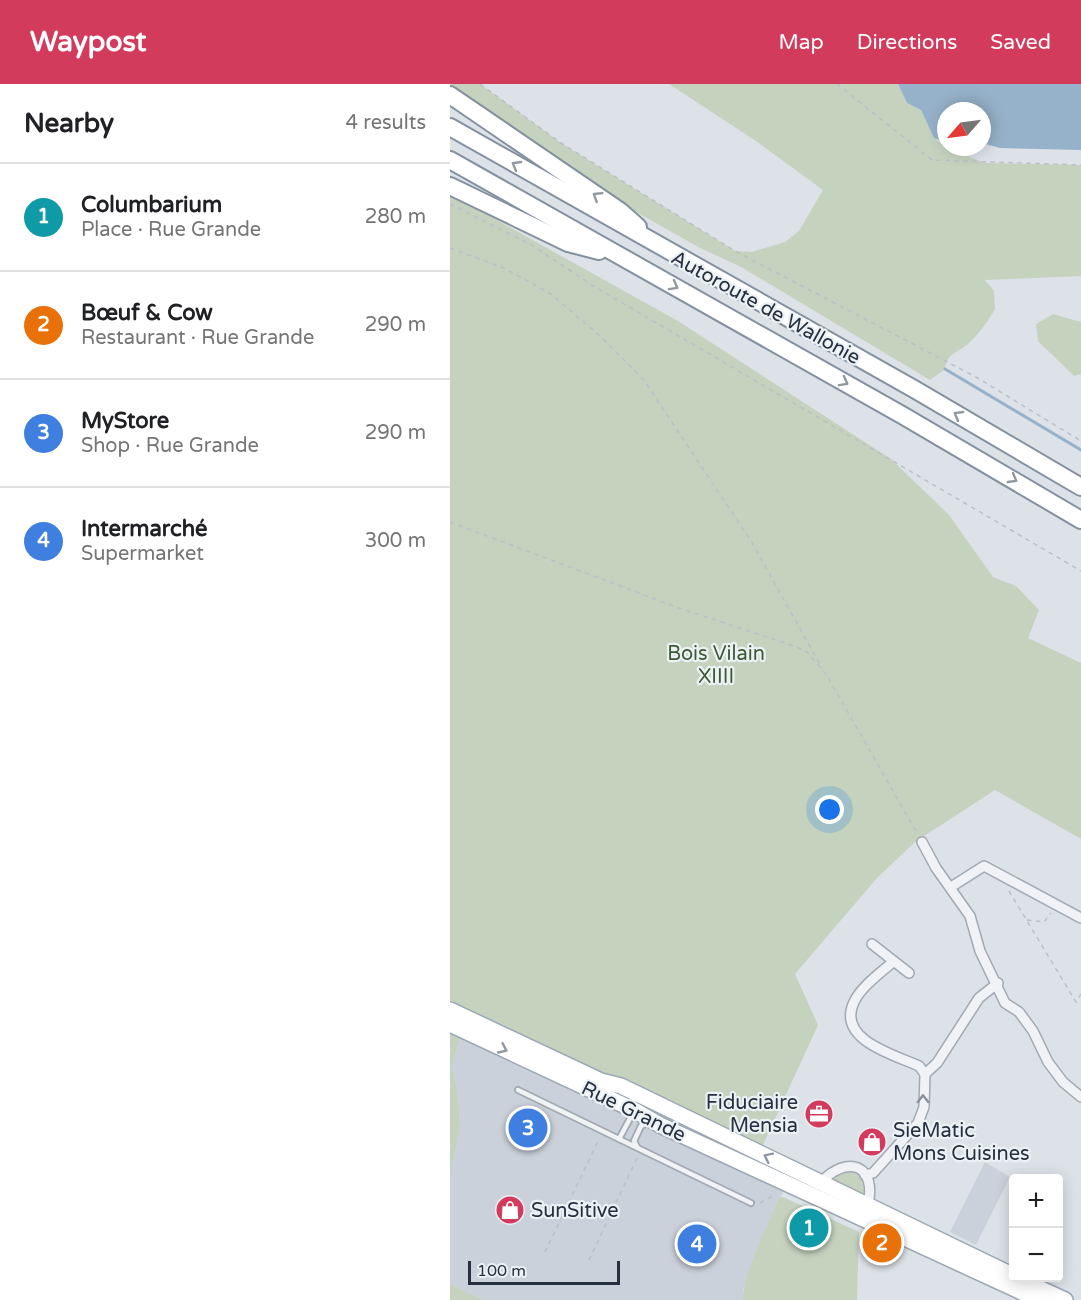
<!DOCTYPE html>
<html lang="en">
<head>
<meta charset="utf-8">
<style>
	body { margin:0; font-family:"Varela Round",sans-serif; background:#f6f6f6; color:#202124 }
	.controls { position:absolute; right:18px; bottom:18px; display:grid; overflow:hidden; border-radius:6px; box-shadow:0 3px 15px #0003 }
	.controls button { width:54px; height:54px; display:grid; place-items:center; padding:0; border:0; border-bottom:2px solid #e0e0e0; background:#fff; color:#202124; font:30px sans-serif }
	.compass { position:absolute; left:487px; top:18px; width:54px; height:54px; border-radius:50%; background:#fff; box-shadow:0 3px 15px #0003; rotate:242deg }
	.scale { position:absolute; left:18px; bottom:15px; width:152px; box-sizing:border-box; padding-left:6px; border:3px solid #26303f; border-top:0; font-size:16px; line-height:21px; white-space:nowrap; color:#26303f; -webkit-text-stroke:4px #ecf1f5; paint-order:stroke }
	.you { position:absolute; left:380px; top:726px; width:21px; height:21px; margin:-15px; border:4px solid #fff; border-radius:50%; background:#1a73e8; box-shadow:0 0 0 9px #1a73e833 }
	.badge { display:grid; place-items:center; width:39px; height:39px; border-radius:50%; background:#d33b5c; color:#fff; font-size:20px; font-weight:700 }
	.pin { position:absolute; translate:-50% -50%; border:3px solid #fff; box-shadow:0 2px 6px #0006 }
	.list { margin:0; padding:0; list-style:none }
	h2 { display:flex; justify-content:space-between; align-items:center; height:78px; margin:0; padding:0 24px; font-size:26px }
	h2 small { font-size:20px; font-weight:400; color:#757577 }
	.list li { display:grid; grid-template-columns:39px 1fr auto; gap:18px; align-items:center; box-sizing:border-box; height:108px; padding:0 24px; border-top:2px solid #e0e0e0 }
	.list b { display:block; font-size:22px; white-space:nowrap }
	.list p { margin:0; font-size:20px; white-space:nowrap; color:#757577 }
	.list em { font-size:20px; font-style:normal; color:#757577 }
	.map { position:relative; flex:none; width:631px; height:1216px; overflow:hidden }
	header { display:flex; align-items:center; gap:36px; box-sizing:border-box; height:84px; padding:0 30px; background:#d33b5c; color:#fff }
	header strong { font-size:28px }
	nav { display:flex; gap:33px; margin-inline-start:auto; font-size:21px }
	main { display:flex }
	aside { flex:1; background:#fff }
	.map>svg:first-child { display:block }
	.built { fill:#cbd1da }
	.green { fill:#c4d2be }
	.water { fill:#96b2ca }
	.lines { fill:none; stroke-linecap:round; stroke-linejoin:round }
	.stream { stroke:#96b2ca; stroke-width:3 }
	.lane-casing { stroke:#a2a9b2; stroke-width:8 }
	.street-casing { stroke:#a2a9b2; stroke-width:12 }
	.primary-casing { stroke:#9ca7b4; stroke-width:18 }
	.highway-casing { stroke:#84909f; stroke-width:20 }
	.path { stroke:#bbc0c6; stroke-width:1.5; stroke-dasharray:4.5 4.5; stroke-linecap:butt }
	.lane { stroke:#f0f2f6; stroke-width:4.5 }
	.street { stroke:#f0f2f6; stroke-width:9 }
	.primary { stroke:#fff; stroke-width:15 }
	.highway { stroke:#fff; stroke-width:16 }
	.oneway { stroke:#92989f }
	.oneway2 { stroke:#8b919a }
	.labels { text-anchor:middle; stroke-width:4.5; stroke-linejoin:round; paint-order:stroke }
	.street-label { font-size:20px; fill:#26303f; stroke:#ecf1f5 }
	.park-label { font-size:20px; fill:#3d5b33; stroke:#ecf1f5 }
	.poi-label { font-size:20px; fill:#26303f; stroke:#ecf1f5; text-anchor:start }
</style>
</head>
<body>
<header>
<strong>Waypost</strong>
<nav><a>Map</a><a>Directions</a><a>Saved</a></nav>
</header>
<main>
<aside>
<h2>Nearby<small>4 results</small></h2>
<ul class="list">
<li><span class="badge" style="background:#0f9aa8">1</span><div><b>Columbarium</b><p>Place · Rue Grande</p></div><em>280 m</em></li>
<li><span class="badge" style="background:#e8710a">2</span><div><b>Bœuf &amp; Cow</b><p>Restaurant · Rue Grande</p></div><em>290 m</em></li>
<li><span class="badge" style="background:#3f7fe0">3</span><div><b>MyStore</b><p>Shop · Rue Grande</p></div><em>290 m</em></li>
<li><span class="badge" style="background:#3f7fe0">4</span><div><b>Intermarché</b><p>Supermarket</p></div><em>300 m</em></li>
</ul>
</aside>
<div class="map">
<svg width="631" height="1216" viewBox="0 0 631 1216">
	<rect width="100%" height="100%" fill="#dde2e8"/>
	<g class="built">
		<path d="M10,954L334,1105L293,1206V1216H34L0,1200V1095L10,1043L8,1008L2,982Z"/>
		<path d="M535,1078L560,1093L526,1161L500,1148Z"/>
	</g>
	<g class="green">
		<path d="M0,0H30L111,59L285,167L302,168L335,158L349,147L373,106L306,57L219,0H448L457,19L471,26L484,54L496,63L534,79L631,81V192L535,196L544,207L545,225C538,237 529,250 519,259C508,269 497,268 495,285L480,296L291,183L250,164L128,95Z"/>
		<path d="M0,110L228,237L441,375L499,431L543,493L566,502L589,526L578,554L631,579V755L545,706L465,758L427,794L345,890L368,941L312,1063L0,916Z"/>
		<path d="M603,230L631,238V290L624,292L588,257L586,240Z"/>
		<path d="M0,950L10,954L2,982L8,1008L10,1043L0,1095Z"/>
		<path d="M395,1087H401L412,1094L415,1113L380,1098L387,1090Z"/>
		<path d="M333,1113L409,1148L407,1216H293C292,1191 319,1139 329,1114Z"/>
		<path d="M0,1200L34,1216H0Z"/>
	</g>
	<path class="water" d="M448,0H631V66L550,64L532,59V27H496V58L484,54L471,26L457,19Z"/>
	<g class="lines">
		<path class="stream" d="M495,285L631,366"/>
		<g class="lane-casing">
			<g id="lane">
				<path d="M68,1006L301,1119"/>
				<path d="M169,1055L183,1029"/>
				<path d="M187,1063L184,1057L191,1042L198,1039"/>
			</g>
		</g>
		<g class="street-casing">
			<g id="street">
				<path d="M472,758L486,784L520,832L530,867L555,919L569,928L583,947L598,978L613,998L631,1013"/>
				<path d="M501,803L534,782L631,834"/>
				<path d="M422,860L459,889"/>
				<path d="M443,878C430,889 411,903 404,918C386,956 445,971 469,982L475,990"/>
				<path d="M415,1091L423,1089L468,1039L474,1023L475,990L487,979L529,914L548,899"/>
				<path d="M371,1098C398,1070 427,1081 418,1121L414,1123"/>
			</g>
		</g>
		<g class="primary-casing">
			<g id="primary">
				<path d="M0,926L151,997L171,1002L564,1192"/>
				<path d="M0,940L184,1026L210,1041L589,1216"/>
				<path d="M567,1194L615,1216"/>
			</g>
		</g>
		<g class="highway-casing">
			<g id="highway">
				<path d="M0,11L170,127L188,143"/>
				<path d="M0,43L464,305L631,403"/>
				<path d="M0,76L452,331L631,436"/>
				<path d="M0,102L118,159L149,167"/>
			</g>
		</g>
		<g class="path">
			<path d="M30,0L111,59L285,167L526,293L631,357"/>
			<path d="M387,0L482,76L631,81"/>
			<path d="M0,120L82,161L145,203L631,487"/>
			<path d="M0,164L54,184L101,210L150,252L193,295L301,457L372,584"/>
			<path d="M0,438L229,524L344,562L357,568L376,590L467,749"/>
			<path d="M559,807L626,918L631,910"/>
			<path d="M577,836L594,838L601,829"/>
			<path d="M310,1119L326,1110"/>
			<path d="M95,1168L149,1055"/>
			<path d="M139,1176L187,1074"/>
		</g>
		<use href="#lane" class="lane"/>
		<use href="#street" class="street"/>
		<use href="#primary" class="primary"/>
		<use href="#highway" class="highway"/>
	</g>
	<defs><path id="oneway-chevron" d="M-2-3.5L2.5 0L-2 3.5" fill="none" stroke-width="1.6" stroke-linecap="round" stroke-linejoin="round" transform="scale(1.5)"/></defs>
	<g class="oneway">
		<use href="#oneway-chevron" transform="translate(66 81) rotate(-150)"/>
		<use href="#oneway-chevron" transform="translate(147 112) rotate(-148)"/>
		<use href="#oneway-chevron" transform="translate(224 202) rotate(29)"/>
		<use href="#oneway-chevron" transform="translate(394 298) rotate(29)"/>
		<use href="#oneway-chevron" transform="translate(508 331) rotate(-150)"/>
		<use href="#oneway-chevron" transform="translate(563 395) rotate(30)"/>
		<use href="#oneway-chevron" transform="translate(53 965) rotate(25)"/>
		<use href="#oneway-chevron" transform="translate(318 1073) rotate(-154)"/>
	</g>
	<use class="oneway2" href="#oneway-chevron" transform="translate(473 1015) rotate(-91)"/>
	<defs>
		<g id="office-disc" transform="scale(1.5)"><circle r="9.5" fill="#d33b5c" stroke="#ecf1f5"/><path d="M-6-3h4V-5.5h4V-3h4V5H-6ZM-1-4.5V-3h2v-1.5ZM-6 0V1H6V0Z" fill="#fff"/></g>
		<g id="shop-disc" transform="scale(1.5)"><circle r="9.5" fill="#d33b5c" stroke="#ecf1f5"/><path d="M-5-2.5h2.3a2.7 3.5 0 0 1 5.4 0H5L5.5 6h-11ZM-1.5-2.5h3a1.5 2.3 0 0 0-3 0Z" fill="#fff"/></g>
	</defs>
	<g fill-rule="evenodd">
		<use href="#office-disc" x="369" y="1030"/>
		<use href="#shop-disc" x="422" y="1058"/>
		<use href="#shop-disc" x="60" y="1126"/>
	</g>
	<g class="labels">
		<g class="street-label">
			<text transform="translate(316 223) rotate(29)" y="7">Autoroute de Wallonie</text>
			<text transform="translate(184 1027) rotate(26)" y="7">Rue Grande</text>
		</g>
		<g class="park-label">
			<text x="266" y="576">Bois Vilain<tspan x="266" dy="23">XIIII</tspan></text>
		</g>
		<g class="poi-label">
			<text x="348" y="1025" text-anchor="end">Fiduciaire<tspan x="348" dy="23">Mensia</tspan></text>
			<text x="443" y="1053">SieMatic<tspan x="443" dy="23">Mons Cuisines</tspan></text>
			<text x="81" y="1133">SunSitive</text>
		</g>
	</g>
</svg>
<div class="controls">
<button>+</button>
<button>−</button>
</div>
<svg class="compass" viewBox="-18 -18 36 36"><path d="M0-13l5 13h-10z" fill="#e53935"/><path d="M0 13l5-13h-10z" fill="#757577"/></svg>
<div class="scale">100 m</div>
<div class="you"></div>
<div class="pin badge" style="left:359px;top:1144px;background:#0f9aa8">1</div>
<div class="pin badge" style="left:432px;top:1159px;background:#e8710a">2</div>
<div class="pin badge" style="left:78px;top:1044px;background:#3f7fe0">3</div>
<div class="pin badge" style="left:247px;top:1160px;background:#3f7fe0">4</div>
</div>
</main>
</body>
</html>
